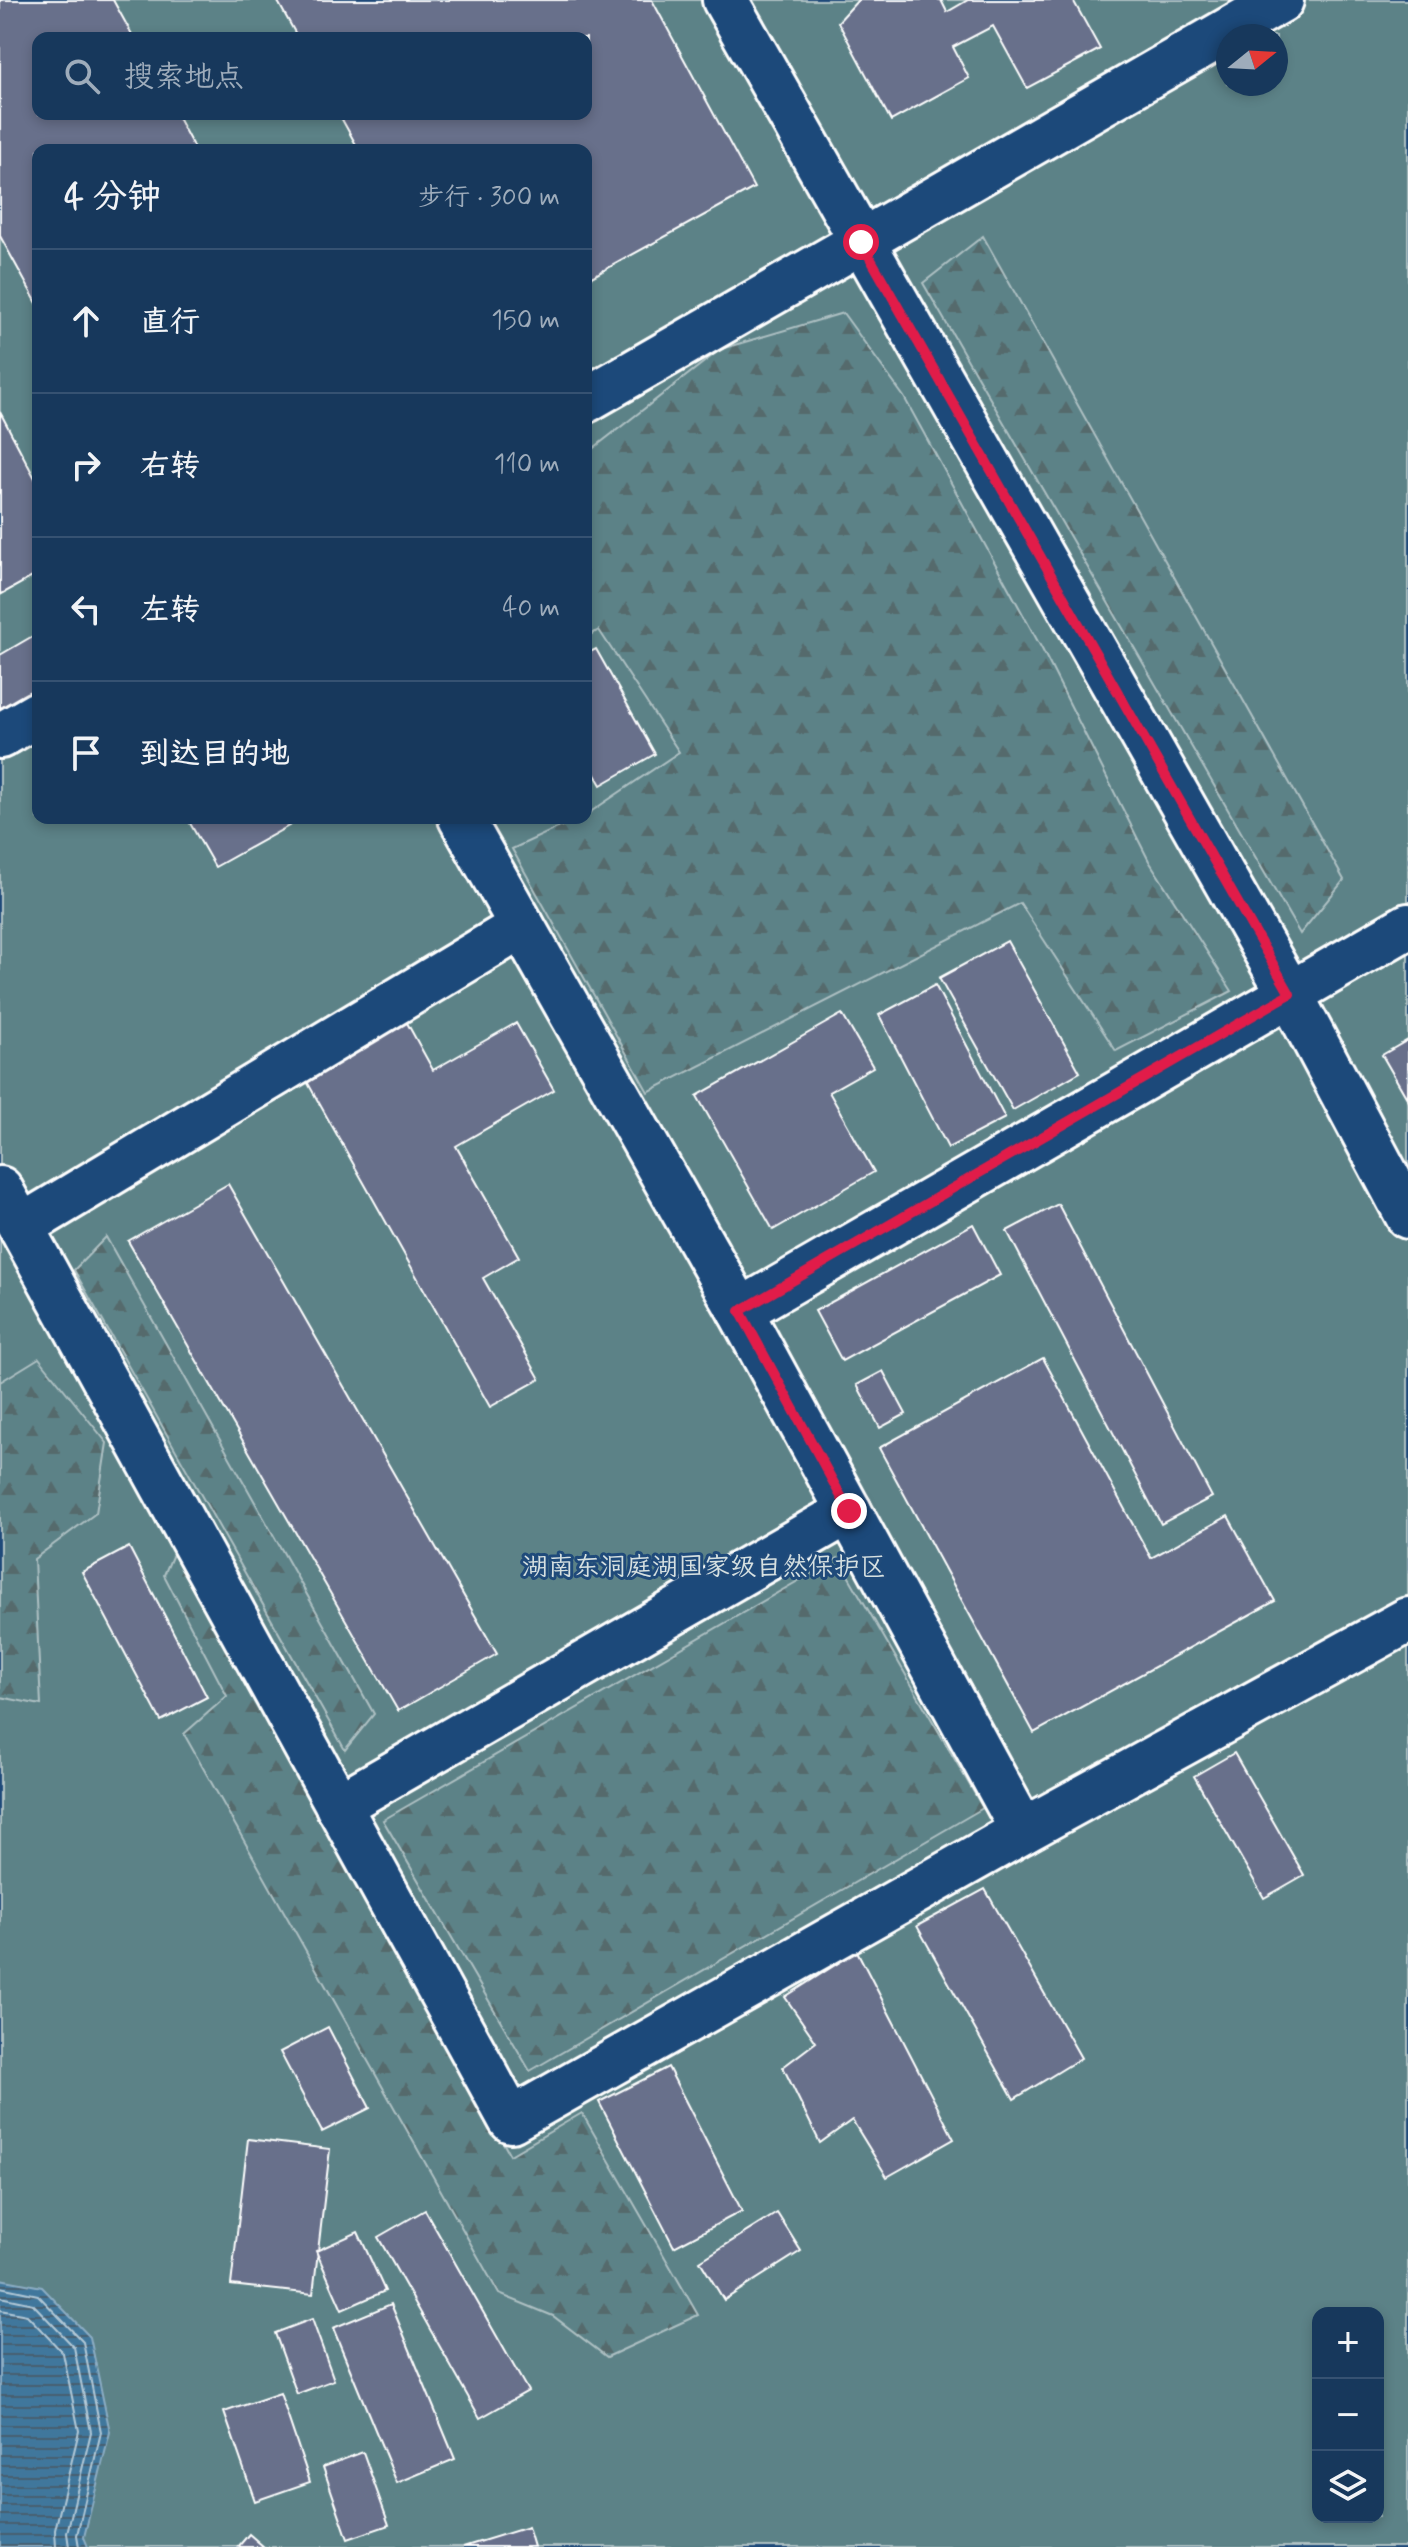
<!DOCTYPE html>
<html lang="zh">
<head>
<meta charset="utf-8">
<style>
	body { margin:0; font-family:Mynerve,"LXGW WenKai TC",sans-serif; background:#244365; color:#f1f3f6 }
	.controls { position:absolute; right:24px; bottom:24px; display:grid; overflow:hidden; border-radius:16px; box-shadow:0 4px 12px #0003 }
	.controls button { width:72px; height:72px; display:grid; place-items:center; padding:0; border:0; border-bottom:2px solid #365272; background:#17385c; color:#f1f3f6; font:40px sans-serif }
	.compass { position:absolute; left:1216px; top:24px; width:72px; height:72px; border-radius:50%; background:#17385c; box-shadow:0 4px 12px #0003; rotate:72deg }
	.stop { position:absolute; width:24px; height:24px; margin:-18px; border:6px solid #e11d48; border-radius:50%; background:#fff }
	.stop.end { background:#e11d48; border-color:#fff; box-shadow:0 2px 8px #0008 }
	.list { margin:0; padding:0; list-style:none }
	h2 { display:flex; justify-content:space-between; align-items:center; height:104px; margin:0; padding:0 32px; font-size:34px }
	h2 small { font-size:26px; font-weight:400; color:#9eacbb }
	.list li { display:grid; grid-template-columns:52px 1fr auto; gap:24px; align-items:center; box-sizing:border-box; height:144px; padding:0 32px; border-top:2px solid #365272 }
	.list b { display:block; font-size:30px; white-space:nowrap }
	.list em { font-size:26px; font-style:normal; color:#9eacbb }
	.icon { flex:none; width:44px; height:44px; fill:none; stroke:currentColor; stroke-width:2; stroke-linecap:round; stroke-linejoin:round }
	.map { position:relative; flex:none; width:1408px; height:2547px; overflow:hidden }
	.search { position:absolute; background:#17385c; box-shadow:0 4px 12px #0003; left:32px; top:32px; width:560px; height:88px; display:flex; align-items:center; gap:20px; box-sizing:border-box; padding:0 28px; border-radius:16px; color:#9eacbb; font-size:30px }
	.panel { position:absolute; background:#17385c; box-shadow:0 4px 12px #0003; left:32px; top:144px; width:560px; height:680px; border-radius:16px }
	.map>svg:first-child { display:block }
	.green { fill:#5c8287; stroke:#aec0c3; stroke-width:2; fill-rule:evenodd }
	.forest { fill:url(#forest-firs); stroke:#aec0c3; stroke-width:2 }
	.water { fill:url(#water-rules); stroke:#8cadc4; stroke-width:2 }
	.lines { fill:none; stroke-linecap:round; stroke-linejoin:round }
	.shore { stroke:#b3c9d7; stroke-width:2 }
	.building { fill:#68708b; stroke:#fff; stroke-width:2 }
	.minor-casing { stroke:#fff; stroke-width:50 }
	.minor { stroke:#1f4a7a; stroke-width:44 }
	.route { stroke:#e11d48; stroke-width:10 }
	.labels { text-anchor:middle; stroke-width:6; stroke-linejoin:round; paint-order:stroke }
	.park-label { font-size:26px; fill:#d6e0e1; stroke:#1f4a7a }
</style>
</head>
<body>
<div class="map">
<svg width="1408" height="2547" viewBox="0 0 1408 2547">
	<defs>
		<pattern id="forest-firs" width="22" height="20" patternUnits="userSpaceOnUse" patternTransform="scale(2)"><rect width="22" height="20" fill="#5c8287"/><path d="M5 1l3.5 6h-7zM16 11l3.5 6h-7z" fill="#556a6c"/></pattern>
		<pattern id="water-rules" width="6" height="5" patternUnits="userSpaceOnUse" patternTransform="scale(2)"><rect width="6" height="5" fill="#40779c"/><path d="M0 2.5h6" fill="none" stroke="#475f70"/></pattern>
	</defs>
	<rect width="100%" height="100%" fill="#1f4a7a"/>
	<filter id="ink" filterUnits="userSpaceOnUse"><feTurbulence type="fractalNoise" baseFrequency=".0125" numOctaves="2"/><feDisplacementMap in="SourceGraphic" scale="16" xChannelSelector="R" yChannelSelector="G"/><feConvolveMatrix kernelMatrix="1 2 1 2 8 2 1 2 1" color-interpolation-filters="sRGB"/></filter>
	<g filter="url(#ink)">
		<path class="green" d="M0,0H1408V2547H0ZM1228,36H1276V84H1228ZM38,38H586V114H38ZM38,150H586V818H38ZM1318,2313H1378V2517H1318Z"/>
		<g class="forest">
			<path d="M983,236L1344,880L1300,934L923,283Z"/>
			<path d="M843,313L904,397L1042,649L1149,861L1232,991L1116,1051L1020,903L648,1092L512,849L579,818H586V815L679,752L599,630L586,637V454L721,349Z"/>
			<path d="M106,1237L374,1714L345,1750L74,1270Z"/>
			<path d="M39,1358L107,1443L96,1513L34,1559L41,1705L0,1697V1382Z"/>
			<path d="M173,1554L510,2155L582,2113L698,2315L607,2357L553,2316L499,2294L184,1734L227,1696L164,1575Z"/>
			<path d="M838,1558L983,1808L530,2071L383,1820Z"/>
		</g>
		<path class="water" d="M0,2279L42,2287L90,2337L110,2432L84,2537L88,2547H0Z"/>
		<g class="lines">
			<g class="shore">
				<path d="M0,2287L38,2295L83,2342L101,2432L77,2535L79,2547"/>
				<path d="M0,2297L33,2304L74,2347L91,2432L67,2533L69,2547"/>
				<path d="M0,2310L27,2315L63,2353L79,2431L55,2530L56,2547"/>
			</g>
		</g>
		<g class="building">
			<path d="M0,0H113L134,38H38V114H176L195,150H38V305L0,236Z"/>
			<path d="M277,0H652L754,188L586,280V150H359L339,114H586V38H298Z"/>
			<path d="M858,0H941L947,12L968,0H1073L1100,49L1027,88L993,26L953,47L969,78L891,121L838,22Z"/>
			<path d="M0,412L38,484V574L0,595Z"/>
			<path d="M38,633V695L0,717V655Z"/>
			<path d="M596,649L655,754L601,785L586,759V654Z"/>
			<path d="M187,818H303L215,867Z"/>
			<path d="M1007,941L1080,1072L1013,1110L939,978Z"/>
			<path d="M935,985L1005,1118L948,1148L879,1015Z"/>
			<path d="M842,1014L873,1067L829,1092L874,1172L773,1230L697,1096Z"/>
			<path d="M406,1021L433,1070L516,1023L554,1090L456,1146L519,1257L483,1278L540,1379L490,1407L305,1078Z"/>
			<path d="M1408,1040V1100L1382,1055Z"/>
			<path d="M228,1184L497,1654L398,1711L128,1241Z"/>
			<path d="M1058,1204L1212,1497L1161,1524L1007,1231Z"/>
			<path d="M973,1224L1000,1275L842,1361L815,1311Z"/>
			<path d="M1043,1358L1151,1558L1228,1516L1275,1601L1034,1733L879,1448Z"/>
			<path d="M883,1371L906,1414L880,1428L857,1385Z"/>
			<path d="M129,1547L207,1697L161,1721L82,1572Z"/>
			<path d="M1234,1753L1304,1875L1264,1898L1194,1776Z"/>
			<path d="M985,1889L1081,2058L1014,2099L917,1926Z"/>
			<path d="M857,1951L954,2139L887,2177L852,2120L820,2143L783,2067L816,2042L785,1997Z"/>
			<path d="M328,2027L370,2108L322,2132L280,2052Z"/>
			<path d="M668,2067L742,2211L674,2247L599,2102Z"/>
			<path d="M248,2139L330,2149L313,2294L231,2285Z"/>
			<path d="M425,2210L528,2391L480,2418L378,2237Z"/>
			<path d="M777,2213L801,2251L724,2300L700,2261Z"/>
			<path d="M358,2232L385,2291L342,2310L316,2251Z"/>
			<path d="M391,2304L455,2459L397,2483L333,2328Z"/>
			<path d="M312,2319L334,2380L297,2394L275,2333Z"/>
			<path d="M280,2393L310,2482L255,2501L224,2412Z"/>
			<path d="M363,2452L389,2525L348,2539L323,2467Z"/>
			<path d="M528,2527L534,2547H463Z"/>
			<path d="M249,2534L264,2547H238Z"/>
		</g>
		<g class="lines">
			<g class="minor-casing">
				<g id="minor">
					<path d="M725,0L1290,994L1408,1216"/>
					<path d="M586,400L1281,0"/>
					<path d="M0,736L38,714"/>
					<path d="M461,818L740,1311L1023,1831"/>
					<path d="M0,1189L511,2120L1023,1831L1408,1620"/>
					<path d="M21,1227L522,926"/>
					<path d="M740,1311L1408,926"/>
					<path d="M338,1806L849,1511"/>
				</g>
			</g>
			<use href="#minor" class="minor"/>
		</g>
	</g>
	<g class="lines" filter="url(#ink)">
		<path class="route" d="M849,1511L740,1311L1290,994L861,242"/>
	</g>
	<g class="labels">
		<g class="park-label">
			<text x="704" y="1575">湖南东洞庭湖国家级自然保护区</text>
		</g>
	</g>
</svg>
<div class="controls">
<button>+</button>
<button>−</button>
<button><svg class="icon" aria-label="layers" viewBox="0 0 24 24"><path d="M12 4l9 5-9 5-9-5zM3 14l9 5 9-5"/></svg></button>
</div>
<svg class="compass" viewBox="-18 -18 36 36"><path d="M0-13l5 13h-10z" fill="#e53935"/><path d="M0 13l5-13h-10z" fill="#9eacbb"/></svg>
<div class="stop" style="left:861px;top:242px"></div>
<div class="stop end" style="left:849px;top:1511px"></div>
<div class="search"><svg class="icon" aria-label="search" viewBox="0 0 24 24"><circle cx="10" cy="10" r="6"/><path d="M15 15l6 6"/></svg>搜索地点</div>
<section class="panel">
<h2>4 分钟<small>步行 · 300 m</small></h2>
<ul class="list">
<li><svg class="icon" aria-label="ahead" viewBox="0 0 24 24"><path d="M12 20V5M6 11l6-6 6 6"/></svg><div><b>直行</b></div><em>150 m</em></li>
<li><svg class="icon" aria-label="right" viewBox="0 0 24 24"><path d="M7 20v-9h11M14 6l5 5-5 5"/></svg><div><b>右转</b></div><em>110 m</em></li>
<li><svg class="icon" aria-label="left" viewBox="0 0 24 24"><path d="M17 20v-9H6M10 6l-5 5 5 5"/></svg><div><b>左转</b></div><em>40 m</em></li>
<li><svg class="icon" aria-label="arrive" viewBox="0 0 24 24"><path d="M6 21V4h12l-3 4 3 4H6"/></svg><div><b>到达目的地</b></div></li>
</ul>
</section>
</div>
</body>
</html>
